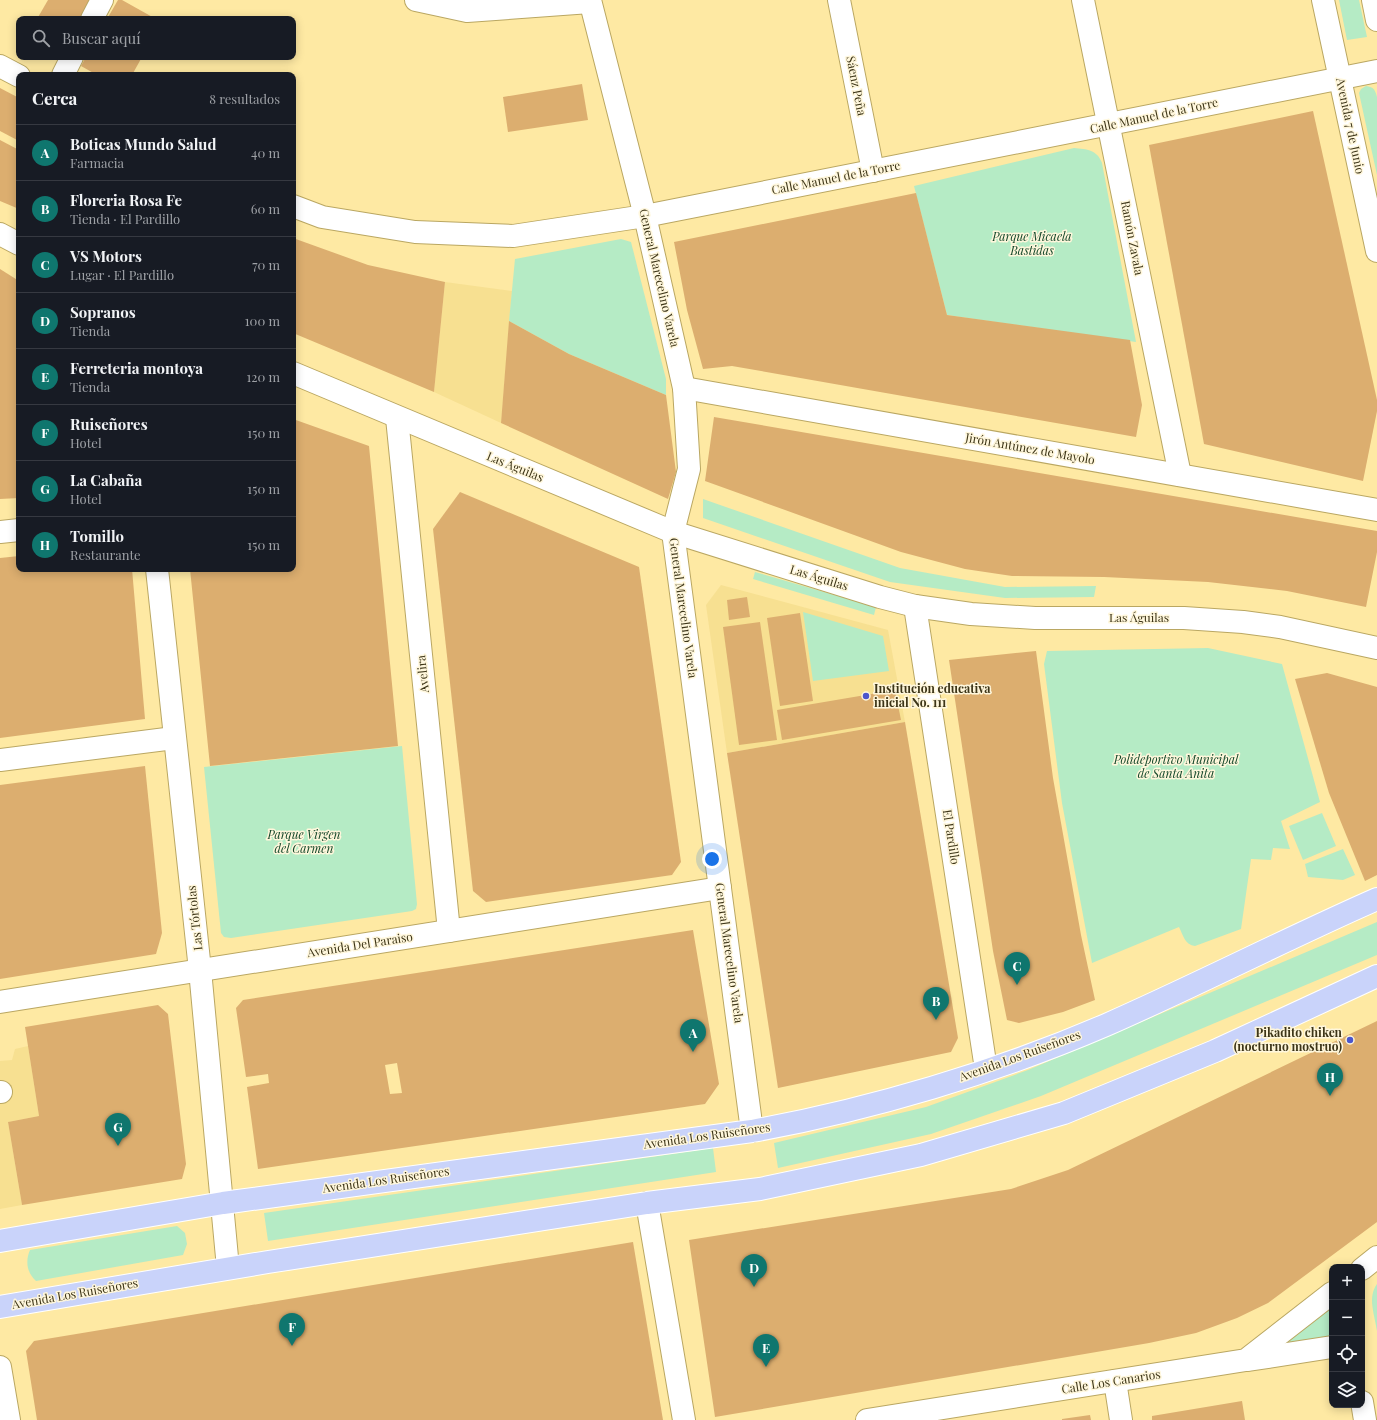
<!DOCTYPE html>
<html lang="es">
<head>
<meta charset="utf-8">
<style>
	body { margin:0; font-family:"Playfair Display",serif; background:#242831; color:#f1f3f6 }
	.controls { position:absolute; right:12px; bottom:12px; display:grid; overflow:hidden; border-radius:8px; box-shadow:0 2px 10px #0003 }
	.controls button { width:36px; height:36px; display:grid; place-items:center; padding:0; border:0; border-bottom:1px solid #363941; background:#171b24; color:#f1f3f6; font:20px sans-serif }
	.you { position:absolute; left:712px; top:859px; width:14px; height:14px; margin:-10px; border:3px solid #fff; border-radius:50%; background:#1a73e8; box-shadow:0 0 0 6px #1a73e833 }
	.badge { display:grid; place-items:center; width:26px; height:26px; border-radius:50%; background:#0f766e; color:#fff; font-size:13px; font-weight:700 }
	.pin { position:absolute; translate:-50% -33px; filter:drop-shadow(0 1px 2px #0008) }
	.pin::after { content:''; position:absolute; top:21px; width:14px; height:12px; background:inherit; clip-path:polygon(0 0,100% 0,50% 100%) }
	.list { margin:0; padding:0; list-style:none }
	h2 { display:flex; justify-content:space-between; align-items:center; height:52px; margin:0; padding:0 16px; font-size:17px }
	h2 small { font-size:13px; font-weight:400; color:#9ea1a6 }
	.list li { display:grid; grid-template-columns:26px 1fr auto; gap:12px; align-items:center; box-sizing:border-box; height:56px; padding:0 16px; border-top:1px solid #363941 }
	.list b { display:block; font-size:15px; white-space:nowrap }
	.list p { margin:0; font-size:13px; white-space:nowrap; color:#9ea1a6 }
	.list em { font-size:13px; font-style:normal; color:#9ea1a6 }
	.icon { flex:none; width:22px; height:22px; fill:none; stroke:currentColor; stroke-width:2; stroke-linecap:round; stroke-linejoin:round }
	.map { position:relative; flex:none; width:1377px; height:1420px; overflow:hidden }
	.search { position:absolute; background:#171b24; box-shadow:0 2px 10px #0003; left:16px; top:16px; width:280px; height:44px; display:flex; align-items:center; gap:10px; box-sizing:border-box; padding:0 14px; border-radius:8px; color:#9ea1a6; font-size:15px }
	.panel { position:absolute; background:#171b24; box-shadow:0 2px 10px #0003; left:16px; top:72px; width:280px; height:500px; border-radius:8px }
	.map>svg:first-child { display:block }
	.built { fill:#f7e091 }
	.green { fill:#b5ebc5 }
	.building { fill:#dcae6f; fill-rule:evenodd }
	.lines { fill:none; stroke-linecap:round; stroke-linejoin:round }
	.minor-casing { stroke:#baa762; stroke-width:24 }
	.major-casing { stroke:#fff; stroke-width:24 }
	.minor { stroke:#fff; stroke-width:22 }
	.major { stroke:#c9d3fa; stroke-width:22 }
	.poi-dot { fill:#4b56cc; stroke:#fff7dc; stroke-width:1.5 }
	.labels { text-anchor:middle; stroke-width:3; stroke-linejoin:round; paint-order:stroke }
	.street-label { font-size:12px; fill:#3d3518; stroke:#fff7dc }
	.park-label { font-size:12px; font-style:italic; fill:#134729; stroke:#fff7dc }
	.poi-label { font-size:12px; font-weight:bold; fill:#3d3518; stroke:#fff7dc; text-anchor:start }
</style>
</head>
<body>
<div class="map">
<svg width="1377" height="1420" viewBox="0 0 1377 1420">
	<rect width="100%" height="100%" fill="#fee9a3"/>
	<g class="built">
		<path d="M445,282L512,291L501,423L434,392Z"/>
		<path d="M721,585L888,630L905,722L727,753L706,605Z"/>
		<path d="M28,1046L39,1116L8,1122L22,1205L0,1209V1061L12,1060L15,1049Z"/>
	</g>
	<g class="green">
		<path d="M1339,0H1359L1367,37L1347,40Z"/>
		<path d="M1366,86C1374,87 1375,90 1377,97V175L1359,93L1361,89Z"/>
		<path d="M1074,148C1087,149 1097,150 1102,163L1136,342L947,315L914,186Z"/>
		<path d="M621,239L631,242L666,379V395L569,354L509,321L515,259Z"/>
		<path d="M703,499L900,568L1005,587L1096,586L1094,597L1005,598L890,582L703,518Z"/>
		<path d="M755,572L876,607L874,615L753,579Z"/>
		<path d="M803,612L883,636L889,671L813,681Z"/>
		<path d="M1208,648L1282,664L1320,802L1281,821L1290,849L1273,848L1271,860L1251,859L1241,929L1195,946C1185,945 1183,935 1179,927L1092,963L1062,803L1044,664L1047,651Z"/>
		<path d="M402,746L417,904L416,909L412,911L231,938L224,937L221,933L204,767Z"/>
		<path d="M1322,813L1336,846L1303,860L1289,826Z"/>
		<path d="M1343,849L1355,875L1343,880L1308,877L1305,864Z"/>
		<path d="M1377,922V955L1041,1096L931,1134L778,1168L774,1143L926,1107L1028,1070Z"/>
		<path d="M713,1148L716,1172L268,1241L264,1213Z"/>
		<path d="M177,1226L185,1233L187,1244L183,1255L36,1281C27,1273 25,1261 30,1250Z"/>
		<path d="M1377,1284V1331C1375,1316 1367,1297 1377,1284Z"/>
		<path d="M1332,1301V1341L1270,1351Z"/>
	</g>
	<g class="building">
		<path d="M48,0H90L79,19H37Z"/>
		<path d="M118,0H122L156,19H107Z"/>
		<path d="M86,57H142L132,75H97L81,66Z"/>
		<path d="M582,84L588,120L508,132L503,97Z"/>
		<path d="M0,88L19,98V141L0,131Z"/>
		<path d="M1313,111L1377,400V411L1363,481L1204,444L1149,145Z"/>
		<path d="M0,140L19,150V209L0,201Z"/>
		<path d="M916,193L947,315L1130,340L1142,405L1136,437L732,366L703,369L687,310L674,242Z"/>
		<path d="M293,238L368,265L445,282L434,392L293,333Z"/>
		<path d="M0,269L19,281V498L0,499Z"/>
		<path d="M509,321L569,354L666,395L676,472L668,499L501,423Z"/>
		<path d="M714,417L1377,531V552L1366,607L1287,591L1208,582L1104,577L1012,576L965,569L901,552L705,481Z"/>
		<path d="M293,419L369,446L398,746L210,766L190,569H293Z"/>
		<path d="M460,492L639,567L681,862L672,875L486,902L473,891L433,529Z"/>
		<path d="M19,556V569H132L145,719L0,738V558Z"/>
		<path d="M747,597L750,617L729,620L727,600Z"/>
		<path d="M800,613L813,701L780,706L767,618Z"/>
		<path d="M760,622L777,740L739,745L723,627Z"/>
		<path d="M1036,651L1053,778L1081,935L1095,1000L1063,1012L1019,1023L1007,1020L993,951L949,660Z"/>
		<path d="M1327,673L1377,687V875L1365,881L1329,793L1295,679Z"/>
		<path d="M895,690L901,720L782,740L777,710Z"/>
		<path d="M905,722L958,1038L951,1052L778,1088L727,753Z"/>
		<path d="M145,766L162,933L156,954L0,979V785Z"/>
		<path d="M693,930L719,1084L705,1104L258,1169L247,1087L269,1083L268,1074L246,1077L236,1008L243,1000ZM397,1063L402,1093L390,1094L385,1065Z"/>
		<path d="M158,1005L168,1014L186,1164L182,1179L22,1205L8,1122L39,1116L25,1027Z"/>
		<path d="M1377,1021V1222L1268,1303L1237,1318L1196,1333L1149,1343L715,1417L689,1240L1011,1189L1068,1170Z"/>
		<path d="M633,1242L663,1420H37L26,1351L34,1341Z"/>
		<path d="M1242,1401L1245,1420H1152V1416Z"/>
		<path d="M1090,1415L1091,1420H1062V1419Z"/>
	</g>
	<g class="lines">
		<g class="minor-casing">
			<g id="minor">
				<path d="M416,0L467,11L590,2"/>
				<path d="M590,0L645,216L684,388L689,469L673,532L752,1131"/>
				<path d="M839,0L873,171"/>
				<path d="M1083,0L1180,475"/>
				<path d="M1323,0L1377,251"/>
				<path d="M1373,0L1377,20"/>
				<path d="M92,19L102,0"/>
				<path d="M0,66L19,76"/>
				<path d="M63,75L72,57"/>
				<path d="M293,206L322,217L415,232L513,236L645,216L1377,71"/>
				<path d="M0,234L19,244"/>
				<path d="M293,373L673,532L880,597L915,606L971,614L1035,618H1184L1243,622L1280,627L1377,648"/>
				<path d="M684,388L1377,510"/>
				<path d="M397,418L449,931"/>
				<path d="M0,532L19,530"/>
				<path d="M157,569L200,970L228,1268"/>
				<path d="M915,606L986,1069"/>
				<path d="M0,760L174,738"/>
				<path d="M0,1002L720,888"/>
				<path d="M0,1092H1"/>
				<path d="M647,1203L684,1420"/>
				<path d="M1362,1269L1377,1257"/>
				<path d="M1248,1360L1332,1347"/>
				<path d="M0,1367L9,1420"/>
				<path d="M1115,1381L1121,1420"/>
				<path d="M1362,1402L1365,1420"/>
				<path d="M867,1420L1246,1360L1332,1293"/>
			</g>
		</g>
		<g class="major-casing">
			<g id="major">
				<path d="M0,1241L223,1203L752,1131C869,1110 997,1072 1106,1025C1197,985 1286,939 1377,899"/>
				<path d="M0,1307L268,1262L647,1203L760,1189L921,1155L1064,1113L1215,1051L1377,976"/>
			</g>
		</g>
		<use href="#minor" class="minor"/>
		<use href="#major" class="major"/>
	</g>
	<g class="poi-dot">
		<circle cx="866" cy="696" r="4"/>
		<circle cx="1350" cy="1040" r="4"/>
	</g>
	<g class="labels">
		<g class="street-label">
			<text transform="translate(856 86) rotate(79)" y="4">Sáenz Peña</text>
			<text transform="translate(1154 116) rotate(-12)" y="4">Calle Manuel de la Torre</text>
			<text transform="translate(1350 126) rotate(78)" y="4">Avenida 7 de Junio</text>
			<text transform="translate(836 178) rotate(-11)" y="4">Calle Manuel de la Torre</text>
			<text transform="translate(1132 238) rotate(79)" y="4">Ramón Zavala</text>
			<text transform="translate(659 278) rotate(77)" y="4">General Marecelino Varela</text>
			<text transform="translate(1030 449) rotate(10)" y="4">Jirón Antúnez de Mayolo</text>
			<text transform="translate(515 467) rotate(22)" y="4">Las Águilas</text>
			<text transform="translate(819 578) rotate(17)" y="4">Las Águilas</text>
			<text transform="translate(683 608) rotate(82)" y="4">General Marecelino Varela</text>
			<text x="1139" y="622">Las Águilas</text>
			<text transform="translate(423 674) rotate(-96)" y="4">Avelira</text>
			<text transform="translate(951 837) rotate(81)" y="4">El Pardillo</text>
			<text transform="translate(195 918) rotate(-96)" y="4">Las Tórtolas</text>
			<text transform="translate(360 945) rotate(-9)" y="4">Avenida Del Paraiso</text>
			<text transform="translate(729 953) rotate(82)" y="4">General Marecelino Varela</text>
			<text transform="translate(1020 1056) rotate(-20)" y="4">Avenida Los Ruiseñores</text>
			<text transform="translate(707 1136) rotate(-8)" y="4">Avenida Los Ruiseñores</text>
			<text transform="translate(386 1180) rotate(-8)" y="4">Avenida Los Ruiseñores</text>
			<text transform="translate(75 1294) rotate(-10)" y="4">Avenida Los Ruiseñores</text>
			<text transform="translate(1111 1382) rotate(-9)" y="4">Calle Los Canarios</text>
		</g>
		<g class="park-label">
			<text x="1032" y="241">Parque Micaela<tspan x="1032" dy="14">Bastidas</tspan></text>
			<text x="1176" y="764">Polideportivo Municipal<tspan x="1176" dy="14">de Santa Anita</tspan></text>
			<text x="304" y="839">Parque Virgen<tspan x="304" dy="14">del Carmen</tspan></text>
		</g>
		<g class="poi-label">
			<text x="874" y="693">Institución educativa<tspan x="874" dy="14">inicial No. 111</tspan></text>
			<text x="1342" y="1037" text-anchor="end">Pikadito chiken<tspan x="1342" dy="14">(nocturno mostruo)</tspan></text>
		</g>
	</g>
</svg>
<div class="controls">
<button>+</button>
<button>−</button>
<button><svg class="icon" aria-label="locate" viewBox="0 0 24 24"><circle cx="12" cy="12" r="6"/><path d="M12 2v4M12 18v4M2 12h4M18 12h4"/></svg></button>
<button><svg class="icon" aria-label="layers" viewBox="0 0 24 24"><path d="M12 4l9 5-9 5-9-5zM3 14l9 5 9-5"/></svg></button>
</div>
<div class="you"></div>
<div class="pin badge" style="left:693px;top:1052px">A</div>
<div class="pin badge" style="left:936px;top:1020px">B</div>
<div class="pin badge" style="left:1017px;top:985px">C</div>
<div class="pin badge" style="left:754px;top:1287px">D</div>
<div class="pin badge" style="left:766px;top:1367px">E</div>
<div class="pin badge" style="left:292px;top:1346px">F</div>
<div class="pin badge" style="left:118px;top:1146px">G</div>
<div class="pin badge" style="left:1330px;top:1096px">H</div>
<div class="search"><svg class="icon" aria-label="search" viewBox="0 0 24 24"><circle cx="10" cy="10" r="6"/><path d="M15 15l6 6"/></svg>Buscar aquí</div>
<section class="panel">
<h2>Cerca<small>8 resultados</small></h2>
<ul class="list">
<li><span class="badge">A</span><div><b>Boticas Mundo Salud</b><p>Farmacia</p></div><em>40 m</em></li>
<li><span class="badge">B</span><div><b>Floreria Rosa Fe</b><p>Tienda · El Pardillo</p></div><em>60 m</em></li>
<li><span class="badge">C</span><div><b>VS Motors</b><p>Lugar · El Pardillo</p></div><em>70 m</em></li>
<li><span class="badge">D</span><div><b>Sopranos</b><p>Tienda</p></div><em>100 m</em></li>
<li><span class="badge">E</span><div><b>Ferreteria montoya</b><p>Tienda</p></div><em>120 m</em></li>
<li><span class="badge">F</span><div><b>Ruiseñores</b><p>Hotel</p></div><em>150 m</em></li>
<li><span class="badge">G</span><div><b>La Cabaña</b><p>Hotel</p></div><em>150 m</em></li>
<li><span class="badge">H</span><div><b>Tomillo</b><p>Restaurante</p></div><em>150 m</em></li>
</ul>
</section>
</div>
</body>
</html>
